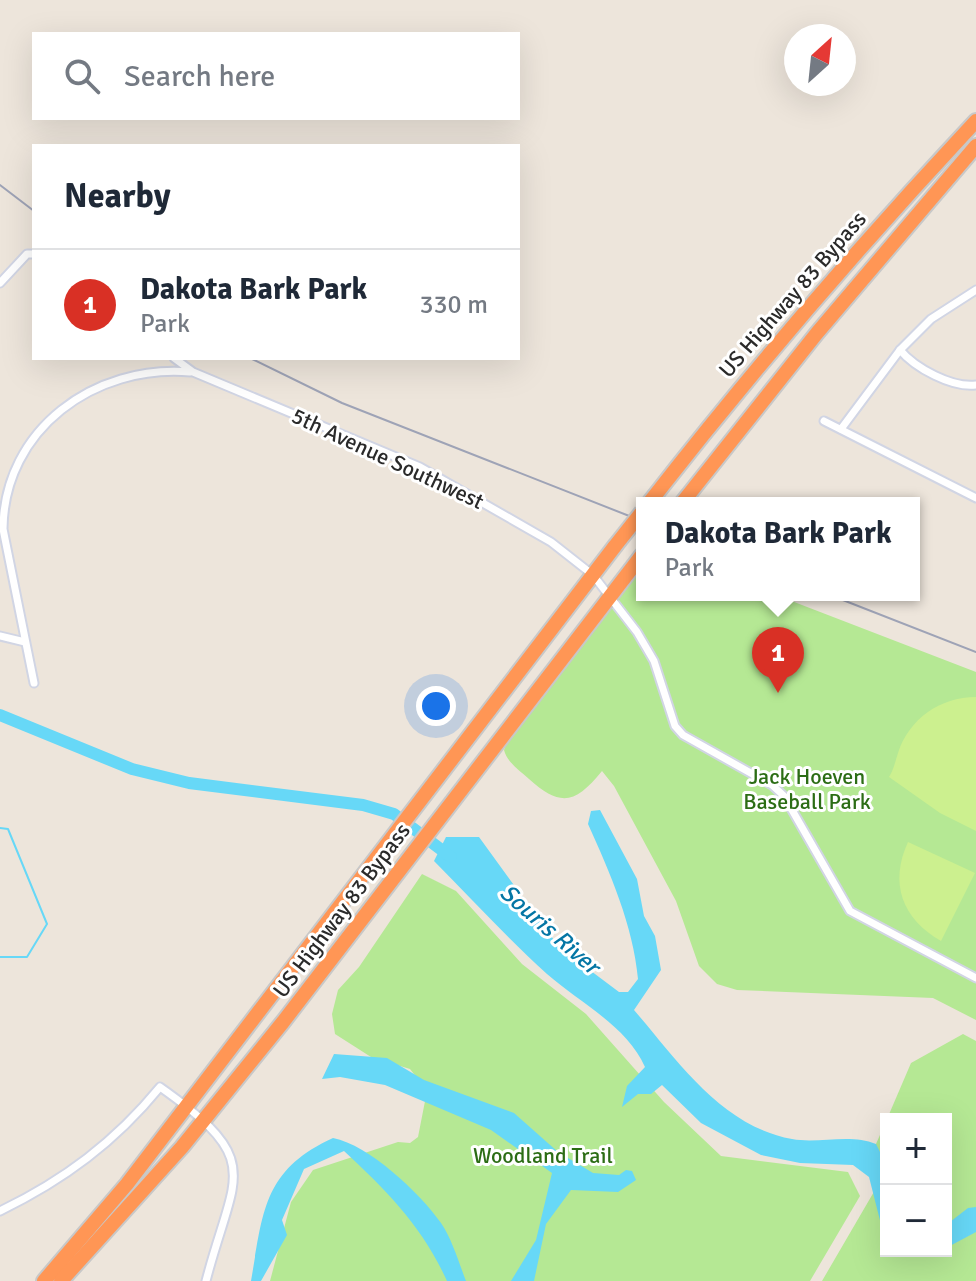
<!DOCTYPE html>
<html lang="en">
<head>
<meta charset="utf-8">
<style>
	body { margin:0; font-family:Signika,sans-serif; background:#f6f6f7; color:#1f2937 }
	.controls { position:absolute; right:24px; bottom:24px; display:grid; overflow:hidden; border-radius:0px; box-shadow:0 8px 32px #0002 }
	.controls button { width:72px; height:72px; display:grid; place-items:center; padding:0; border:0; border-bottom:2px solid #e0e1e3; background:#fff; color:#1f2937; font:40px sans-serif }
	.compass { position:absolute; left:784px; top:24px; width:72px; height:72px; border-radius:50%; background:#fff; box-shadow:0 8px 32px #0002; rotate:27deg }
	.you { position:absolute; left:436px; top:706px; width:28px; height:28px; margin:-20px; border:6px solid #fff; border-radius:50%; background:#1a73e8; box-shadow:0 0 0 12px #1a73e833 }
	.badge { display:grid; place-items:center; width:52px; height:52px; border-radius:50%; background:#d93025; color:#fff; font-size:26px; font-weight:700 }
	.pin { position:absolute; translate:-50% -66px; filter:drop-shadow(0 2px 4px #0008) }
	.pin::after { content:''; position:absolute; top:42px; width:28px; height:24px; background:inherit; clip-path:polygon(0 0,100% 0,50% 100%) }
	.popup { position:absolute; left:636px; top:497px; width:284px; height:104px; box-sizing:border-box; display:grid; place-content:center; border-radius:0px; background:#fff; filter:drop-shadow(0 2px 6px #0005); font-size:26px; white-space:nowrap; color:#747a83 }
	.popup b { font-size:30px; color:#1f2937 }
	.popup::after { content:''; position:absolute; left:50%; top:100%; margin-left:-16px; border:16px solid transparent; border-top-color:#fff }
	.list { margin:0; padding:0; list-style:none }
	h2 { display:flex; justify-content:space-between; align-items:center; height:104px; margin:0; padding:0 32px; font-size:34px }
	h2 small { font-size:26px; font-weight:400; color:#747a83 }
	.list li { display:grid; grid-template-columns:52px 1fr auto; gap:24px; align-items:center; box-sizing:border-box; height:112px; padding:0 32px; border-top:2px solid #e0e1e3 }
	.list b { display:block; font-size:30px; white-space:nowrap }
	.list p { margin:0; font-size:26px; white-space:nowrap; color:#747a83 }
	.list em { font-size:26px; font-style:normal; color:#747a83 }
	.icon { flex:none; width:44px; height:44px; fill:none; stroke:currentColor; stroke-width:2; stroke-linecap:round; stroke-linejoin:round }
	.map { position:relative; flex:none; width:976px; height:1281px; overflow:hidden }
	.search { position:absolute; background:#fff; box-shadow:0 8px 32px #0002; left:32px; top:32px; width:488px; height:88px; display:flex; align-items:center; gap:20px; box-sizing:border-box; padding:0 28px; border-radius:0px; color:#747a83; font-size:30px }
	.panel { position:absolute; background:#fff; box-shadow:0 8px 32px #0002; left:32px; top:144px; width:488px; height:216px; border-radius:0px }
	.map>svg:first-child { display:block }
	.green { fill:#b5e894 }
	.pitch { fill:#ccf08f }
	.water { fill:#67d8f7 }
	.lines { fill:none; stroke-linecap:round; stroke-linejoin:round }
	.stream { stroke:#67d8f7; stroke-width:2 }
	.river { stroke:#67d8f7; stroke-width:12 }
	.street-casing { stroke:#d1d5e4; stroke-width:11 }
	.highway-casing { stroke:#c8c8c8; stroke-width:18 }
	.street { stroke:#fff; stroke-width:7 }
	.highway { stroke:#ff9655; stroke-width:14 }
	.rail { stroke:#9ea3b6; stroke-width:2 }
	.highway-bridge-casing { stroke:#c8c8c8; stroke-width:18; stroke-linecap:butt }
	.highway-bridge { stroke:#ff9655; stroke-width:14 }
	.labels { text-anchor:middle; stroke-width:6; stroke-linejoin:round; paint-order:stroke }
	.street-label { font-size:22px; fill:#2a2a2a; stroke:#fff }
	.park-label { font-size:22px; fill:#2c6d15; stroke:#fff }
	.water-label { font-size:24px; font-style:italic; fill:#0476a5; stroke:#fff }
</style>
</head>
<body>
<div class="map">
<svg width="976" height="1281" viewBox="0 0 976 1281">
	<rect width="100%" height="100%" fill="#ede5db"/>
	<g class="green">
		<path d="M642,566V595H776L976,672V1020L933,998L737,990L717,984L699,966L676,901L614,786L602,771C576,803 561,808 529,779C519,770 507,762 504,750L508,741Z"/>
		<path d="M422,874L456,891L522,964L586,1014L664,1102L721,1156L848,1172L860,1196L810,1281H270L291,1202L313,1170L398,1142L410,1143L418,1137L427,1091L410,1069L371,1057L335,1034L332,1014L338,990L359,967Z"/>
		<path d="M963,1034L976,1041V1281H822L875,1190L876,1144L886,1121V1251H946V1119H887L911,1063Z"/>
	</g>
	<g class="pitch">
		<path d="M976,697V831L940,813L889,777C894,769 895,762 898,753C909,719 940,697 976,697Z"/>
		<path d="M908,842L975,873L941,941C902,919 889,883 908,842Z"/>
	</g>
	<g class="water">
		<path d="M600,810L637,879L644,916L655,936L661,970L634,1010C678,1061 721,1126 792,1139C819,1144 850,1133 876,1144L886,1164V1244L869,1177L853,1165L800,1163L761,1155L701,1123L662,1085L651,1094H638L622,1107L627,1086L645,1067C627,1026 580,1003 547,974C508,939 471,898 434,861L446,837H479L559,947L619,992H628L638,979C633,925 610,873 588,824L591,811Z"/>
		<path d="M334,1054L387,1058L424,1080L514,1113L558,1152L593,1173L619,1175L626,1170L632,1171L636,1180L618,1192L571,1190L546,1224L534,1281H511L536,1240L552,1173L491,1130L385,1085L340,1077L322,1079Z"/>
		<path d="M333,1138C369,1145 420,1193 441,1223C452,1239 459,1263 466,1281H447C422,1226 387,1191 344,1151L304,1169L282,1220L287,1235L261,1281H251C263,1212 263,1170 333,1138Z"/>
		<path d="M976,1207V1232L946,1248V1225L968,1208Z"/>
	</g>
	<g class="lines">
		<path class="stream" d="M0,828L8,829L47,924L27,957H0"/>
		<path class="river" d="M0,715L132,769L189,783L363,805L394,814L451,857"/>
		<g class="street-casing">
			<g id="street">
				<path d="M0,283L27,254H34"/>
				<path d="M900,350C915,368 952,388 976,385"/>
				<path d="M174,358L193,372L420,467L551,542L593,575L637,632L654,661L675,726L683,735L772,785L784,796L850,911L976,978"/>
				<path d="M824,421L976,498"/>
				<path d="M841,429L900,350L931,319L976,290"/>
				<path d="M0,636L25,642"/>
				<path d="M34,683L3,529C4,429 95,364 190,372"/>
				<path d="M0,1211C64,1180 115,1142 160,1087C266,1162 234,1173 206,1281"/>
			</g>
		</g>
		<g class="highway-casing">
			<g id="highway">
				<path d="M649,503C752,371 861,244 976,121"/>
				<path d="M682,503L817,333L976,146"/>
				<path d="M44,1281L127,1184L615,546"/>
				<path d="M61,1281L182,1147L283,1022L642,555"/>
			</g>
		</g>
		<use href="#street" class="street"/>
		<use href="#highway" class="highway"/>
		<g class="rail">
			<path d="M0,185L34,211"/>
			<path d="M250,358L342,403L642,521"/>
			<path d="M830,595L976,652"/>
		</g>
		<g class="highway-bridge-casing">
			<path id="highway-bridge" d="M615,546L642,512"/>
		</g>
		<use href="#highway-bridge" class="highway-bridge"/>
	</g>
	<g class="labels">
		<g class="street-label">
			<text transform="translate(792 294) rotate(-49)" y="8">US Highway 83 Bypass</text>
			<text transform="translate(388 458) rotate(25)" y="8">5th Avenue Southwest</text>
			<text transform="translate(341 910) rotate(-53)" y="8">US Highway 83 Bypass</text>
		</g>
		<g class="park-label">
			<text x="807" y="784">Jack Hoeven<tspan x="807" dy="25">Baseball Park</tspan></text>
			<text x="543" y="1163">Woodland Trail</text>
		</g>
		<g class="water-label">
			<text transform="translate(550 929) rotate(41)" y="8">Souris River</text>
		</g>
	</g>
</svg>
<div class="controls">
<button>+</button>
<button>−</button>
</div>
<svg class="compass" viewBox="-18 -18 36 36"><path d="M0-13l5 13h-10z" fill="#e53935"/><path d="M0 13l5-13h-10z" fill="#747a83"/></svg>
<div class="you"></div>
<div class="pin badge" style="left:778px;top:693px">1</div>
<div class="popup"><b>Dakota Bark Park</b>Park</div>
<div class="search"><svg class="icon" aria-label="search" viewBox="0 0 24 24"><circle cx="10" cy="10" r="6"/><path d="M15 15l6 6"/></svg>Search here</div>
<section class="panel">
<h2>Nearby<small></small></h2>
<ul class="list">
<li><span class="badge">1</span><div><b>Dakota Bark Park</b><p>Park</p></div><em>330 m</em></li>
</ul>
</section>
</div>
</body>
</html>
